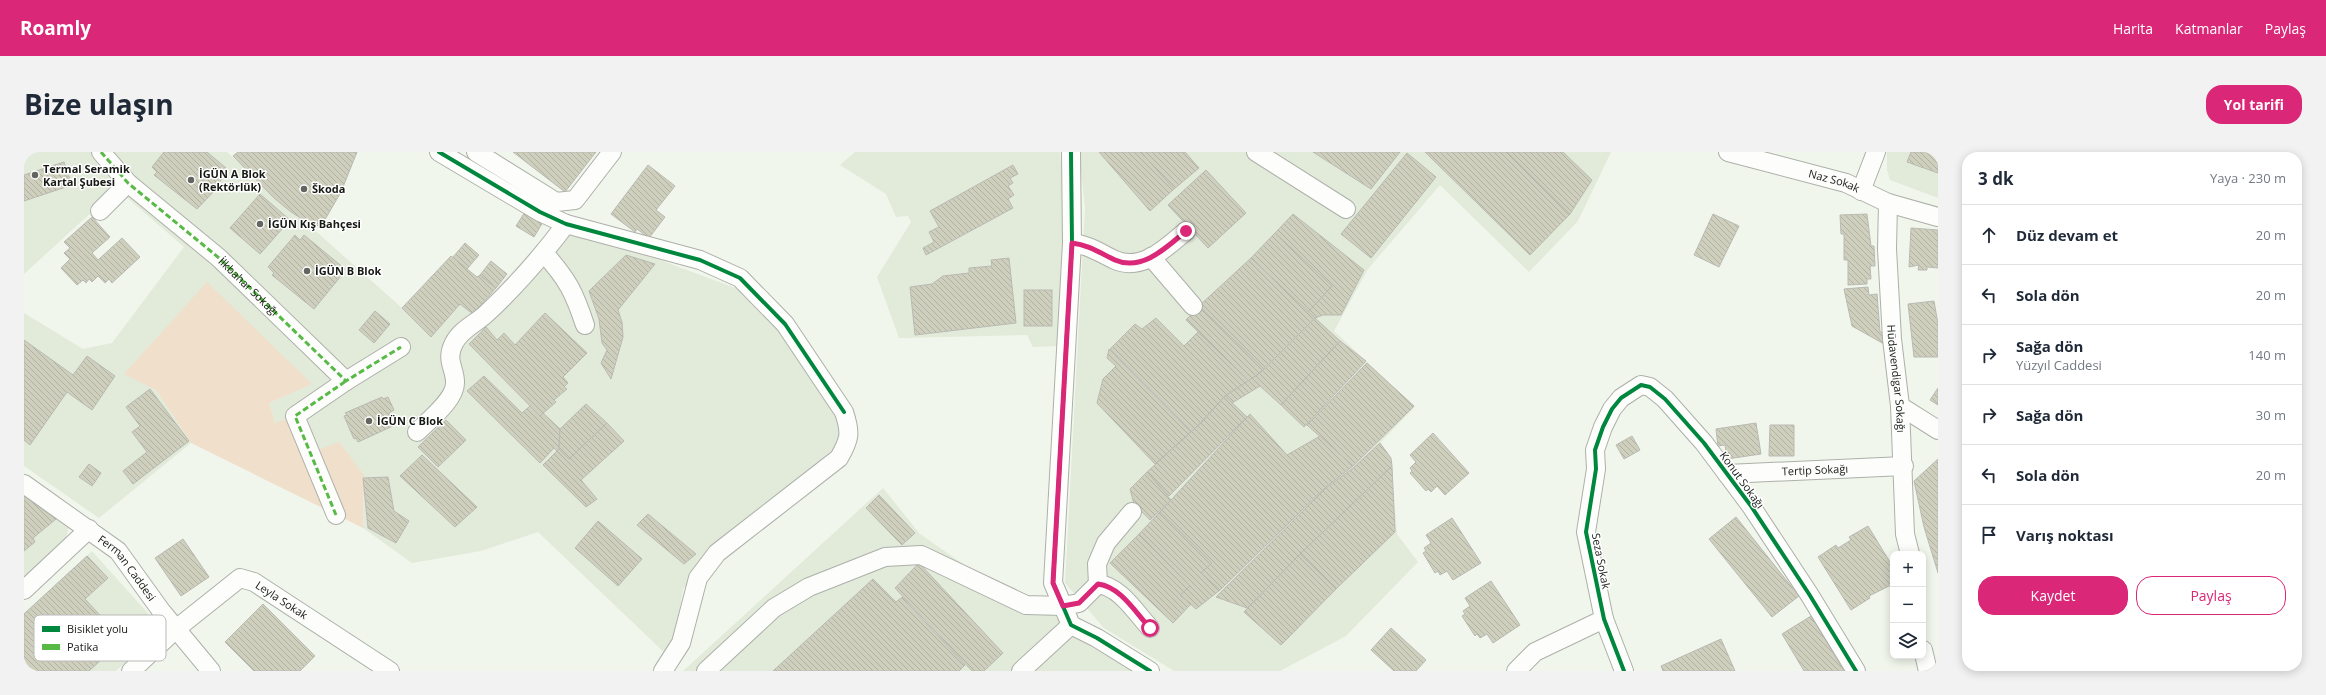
<!DOCTYPE html>
<html lang="tr">
<head>
<meta charset="utf-8">
<style>
	body { margin:0; font-family:"Open Sans",sans-serif; background:#f2f2f3; color:#1f2937 }
	.controls { position:absolute; right:12px; bottom:12px; display:grid; overflow:hidden; border-radius:8px; box-shadow:0 2px 10px #0003 }
	.controls button { width:36px; height:36px; display:grid; place-items:center; padding:0; border:0; border-bottom:1px solid #e0e1e3; background:#fff; color:#1f2937; font:20px sans-serif }
	.stop { position:absolute; width:12px; height:12px; margin:-9px; border:3px solid #db2777; border-radius:50%; background:#fff }
	.stop.end { background:#db2777; border-color:#fff; box-shadow:0 1px 4px #0008 }
	.list { margin:0; padding:0; list-style:none }
	h2 { display:flex; justify-content:space-between; align-items:center; height:52px; margin:0; padding:0 16px; font-size:17px }
	h2 small { font-size:13px; font-weight:400; color:#747a83 }
	.list li { display:grid; grid-template-columns:26px 1fr auto; gap:12px; align-items:center; box-sizing:border-box; height:60px; padding:0 16px; border-top:1px solid #e0e1e3 }
	.list b { display:block; font-size:15px; white-space:nowrap }
	.list p { margin:0; font-size:13px; white-space:nowrap; color:#747a83 }
	.list em { font-size:13px; font-style:normal; color:#747a83 }
	.actions { display:flex; gap:8px; padding:12px 16px }
	.actions a { flex:1; padding:9px 0; border:1px solid #db2777; border-radius:16px; text-align:center; font-size:14px; color:#db2777 }
	.actions .main { background:#db2777; color:#fff }
	.icon { flex:none; width:22px; height:22px; fill:none; stroke:currentColor; stroke-width:2; stroke-linecap:round; stroke-linejoin:round }
	.map { position:relative; flex:none; width:1914px; height:519px; overflow:hidden; border-radius:16px }
	header { display:flex; align-items:center; gap:24px; box-sizing:border-box; height:56px; padding:0 20px; background:#db2777; color:#fff }
	header strong { font-size:19px }
	nav { display:flex; gap:22px; margin-inline-start:auto; font-size:14px }
	.intro { display:flex; align-items:center; justify-content:space-between; box-sizing:border-box; height:96px; padding:0 24px }
	h1 { margin:0; font-size:28px }
	.button { padding:10px 18px; border-radius:16px; background:#db2777; color:#fff; font-size:14px; font-weight:700 }
	main { display:flex; gap:24px; padding:0 24px }
	aside { flex:1; background:#fff; border-radius:16px; box-shadow:0 2px 10px #0003 }
	.map>svg:first-child { display:block }
	.built { fill:#e2eada }
	.grass { fill:#f0dfcb }
	.building { fill:url(#building-back-hatch); stroke:#b9bab3 }
	.lines { fill:none; stroke-linecap:round; stroke-linejoin:round }
	.minor-casing { stroke:#acb0a9; stroke-width:20 }
	.minor { stroke:#fdfefc; stroke-width:18 }
	.quiet { stroke:#58b947; stroke-width:3; stroke-dasharray:6 3; stroke-linecap:butt }
	.cycleway-casing { stroke:#fff; stroke-width:6 }
	.cycleway { stroke:#00873e; stroke-width:4 }
	.route { stroke:#db2777; stroke-width:5 }
	.poi-dot { fill:#636660; stroke:#fff; stroke-width:1.5 }
	.labels { text-anchor:middle; stroke-width:3; stroke-linejoin:round; paint-order:stroke }
	.poi-label { font-size:11px; font-weight:bold; fill:#161914; stroke:#fff; text-anchor:start }
	.street-label { font-size:11px; fill:#161914; stroke:#fff }
	.key { fill:#fff; stroke:#b9bab8; stroke-width:1 }
	.key-label { font-size:11px; fill:#161914 }
</style>
</head>
<body>
<header>
<strong>Roamly</strong>
<nav><a>Harita</a><a>Katmanlar</a><a>Paylaş</a></nav>
</header>
<div class="intro"><h1>Bize ulaşın</h1><a class="button">Yol tarifi</a></div>
<main>
<div class="map">
<svg width="1914" height="519" viewBox="0 0 1914 519">
	<defs>
		<pattern id="building-back-hatch" width="6" height="6" patternUnits="userSpaceOnUse"><rect width="6" height="6" fill="#cfcfbe"/><path d="M-1 5l2 2M0 0l6 6M5-1l2 2" fill="none" stroke="#b1b1a2"/></pattern>
	</defs>
	<rect width="100%" height="100%" fill="#f1f6ec"/>
	<g class="built">
		<path d="M0,0H203L378,156L407,185L436,152L449,162L533,72L609,98L714,137L734,152L759,182L819,274V289L698,388L659,437L654,467L644,504L514,380L457,399L388,411L339,376L340,323L286,301L251,272L245,251L288,231L132,238L167,291L75,366L0,314V161L59,197L88,191L160,95L93,37L0,122Z"/>
		<path d="M831,0H1036L1040,51L1033,194L1009,195L1003,183L875,186L853,125L887,70L884,64L872,65L862,42L816,13Z"/>
		<path d="M1055,0H1587L1554,69L1505,120L1416,33L1344,117L1310,179L1391,255L1355,292L1367,307L1373,382L1394,410L1322,484L1256,519H1150L1080,476L1041,431L1061,56Z"/>
		<path d="M1863,0H1914V46L1866,28L1863,18Z"/>
		<path d="M859,336L896,382L942,414L1000,445L1066,486L1112,519H659Z"/>
		<path d="M0,343L45,375L40,393L0,429Z"/>
		<path d="M68,399L137,476L92,519H0V461Z"/>
	</g>
	<path class="grass" d="M183,130L288,232L245,251L251,271L271,264L286,301L315,290L340,323L339,376L167,291L132,238L100,222Z"/>
	<g class="building">
		<path d="M140,0H183L202,16L198,21L201,23L193,33L195,34L173,57L130,23L133,20L128,15Z"/>
		<path d="M214,0H333L317,40L299,71L291,75L267,60L250,46L209,4Z"/>
		<path d="M489,0H572L541,40Z"/>
		<path d="M1075,0H1117L1150,37L1126,59Z"/>
		<path d="M1117,0H1161L1175,16L1150,37Z"/>
		<path d="M1289,0H1376L1347,37Z"/>
		<path d="M1401,0H1483L1546,62L1506,103Z"/>
		<path d="M1483,0H1539L1568,28L1546,62Z"/>
		<path d="M1887,0H1914V21L1883,10Z"/>
		<path d="M1383,1L1412,25L1347,106L1317,82Z"/>
		<path d="M40,10L48,33L0,49V23Z"/>
		<path d="M624,13L651,34L632,58L641,65L625,86L613,77L611,80L587,62Z"/>
		<path d="M989,13L994,22L986,26L989,31L984,34L990,43L984,47L989,56L902,103L899,96L910,90L905,80L915,75L906,59Z"/>
		<path d="M1182,18L1222,61L1184,96L1144,53Z"/>
		<path d="M236,42L266,68L236,102L206,76Z"/>
		<path d="M501,60L519,70L510,85L492,74Z"/>
		<path d="M1269,62L1340,118L1317,163H1299L1291,166L1284,160L1308,134L1251,81Z"/>
		<path d="M1689,62L1715,74L1695,115L1670,103Z"/>
		<path d="M1843,62L1847,94H1850L1851,114H1846L1847,127H1843V132L1824,133V108H1820V82H1817L1816,63Z"/>
		<path d="M68,65L86,85L68,101L74,108L98,86L116,105L88,131L85,127L81,131L74,124L68,130L65,127L62,131L59,128L53,133L37,116L46,107L40,101L46,96L40,90Z"/>
		<path d="M1887,76L1914,78V116L1903,115V118H1894L1895,113L1885,115Z"/>
		<path d="M1251,81L1308,134L1284,160L1227,106Z"/>
		<path d="M271,83L276,88L280,83L321,117L315,123L317,124L290,157L248,123L250,121L244,115Z"/>
		<path d="M441,91L455,103L443,117L429,105Z"/>
		<path d="M602,103L631,112L594,158L598,170L599,185L587,227L577,211L583,198L578,191L575,167L565,139Z"/>
		<path d="M427,104L453,125L456,123L472,136L449,162L436,152L407,185L378,156Z"/>
		<path d="M985,106L992,171L891,183L886,135L908,132L919,124L945,121V116L968,114L967,108Z"/>
		<path d="M1227,106L1291,166L1240,217L1175,154Z"/>
		<path d="M467,109L483,122L472,136L456,123Z"/>
		<path d="M1844,135L1845,143L1853,142L1856,180H1860V192L1828,174L1820,137Z"/>
		<rect x="1000" y="138" width="28" height="36"/>
		<path d="M1910,149L1914,172V205H1890L1884,152Z"/>
		<path d="M1175,154L1240,217L1225,229L1162,168Z"/>
		<path d="M351,159L366,172L350,191L335,178Z"/>
		<path d="M521,161L563,201L539,225L544,231L540,235L543,237L530,248L532,250L516,264L445,192L462,175L473,188L480,181L491,193Z"/>
		<path d="M1132,166L1160,194L1174,180L1225,229L1201,244L1168,280L1086,197L1111,172L1118,177Z"/>
		<path d="M1291,166L1316,189L1257,253L1236,234L1208,251L1201,244L1236,221Z"/>
		<path d="M0,188L49,223L63,204L91,224L68,258L43,240L6,293L0,288Z"/>
		<path d="M1316,189L1342,209L1280,275L1257,253Z"/>
		<path d="M1085,197L1167,280L1131,312L1073,251L1079,227L1092,214L1083,206Z"/>
		<path d="M1343,211L1390,254L1329,314L1283,273Z"/>
		<path d="M460,224L498,261L506,254L516,264L519,261L536,277L535,297L533,299L530,296L516,311L443,239Z"/>
		<path d="M1914,236V253L1906,248Z"/>
		<path d="M126,237L165,289L109,332L99,319L123,300L108,280L116,274L102,255Z"/>
		<path d="M1201,244L1223,265L1145,344L1123,320L1179,269Z"/>
		<path d="M358,245L359,247L364,245L370,258L365,261L371,273L334,290L332,286L330,287L320,264L323,263L321,261Z"/>
		<path d="M562,252L583,271L545,307L535,297L536,277Z"/>
		<path d="M1226,262L1263,303L1296,284L1329,314L1303,334L1196,438L1177,421L1188,411L1136,360Z"/>
		<path d="M422,268L442,288L414,315L394,295Z"/>
		<path d="M583,271L600,289L557,328L573,347L562,355L519,313L535,297L545,307Z"/>
		<path d="M1732,271L1737,302L1703,307L1701,293L1694,294L1692,277Z"/>
		<path d="M1746,273H1770V304H1745Z"/>
		<path d="M1409,281L1445,321L1421,343L1413,334L1407,340L1404,337L1402,339L1386,321L1388,319L1386,316L1392,310L1386,303Z"/>
		<path d="M1608,284L1616,298L1600,307L1592,293Z"/>
		<path d="M1356,291L1367,306L1368,314L1223,456L1192,445L1302,336L1329,316Z"/>
		<path d="M398,303L453,355L431,375L376,324Z"/>
		<path d="M1914,307V421L1900,375L1890,329Z"/>
		<path d="M65,312L77,321L68,334L55,325Z"/>
		<path d="M1368,314L1371,380L1312,437L1276,402Z"/>
		<path d="M1123,320L1147,348L1126,368L1110,352L1106,337Z"/>
		<path d="M364,325L370,359L385,369L372,391L344,376L339,326Z"/>
		<path d="M855,343L891,381L878,393L842,356Z"/>
		<path d="M0,344L32,367L9,386L11,390L0,399Z"/>
		<path d="M1136,360L1188,411L1177,421L1196,438L1172,457L1156,443L1166,434L1115,382Z"/>
		<path d="M624,362L672,402L660,412L613,373Z"/>
		<path d="M1712,365L1775,444L1748,465L1685,387Z"/>
		<path d="M1428,366L1457,411L1429,428L1423,419L1416,423L1414,419L1411,421L1399,401L1402,399L1400,396L1407,391L1402,383Z"/>
		<path d="M574,369L618,407L594,434L551,396Z"/>
		<path d="M1844,374L1869,415V432L1845,444L1846,446L1827,458L1794,405L1812,393L1814,396L1827,388L1825,385Z"/>
		<path d="M1115,382L1166,434L1156,443L1167,452L1149,471L1086,411Z"/>
		<path d="M159,387L185,425L157,444L131,406Z"/>
		<path d="M1276,402L1312,437L1257,493L1220,460Z"/>
		<path d="M63,404L84,426L61,447L99,488L65,519H0V462Z"/>
		<path d="M895,411L979,501L960,519H948L871,436Z"/>
		<path d="M849,427L872,450L878,445L941,513L935,519H749Z"/>
		<path d="M1467,429L1496,473L1469,491L1463,482L1456,486L1453,482L1451,484L1438,464L1441,462L1439,459L1446,454L1441,446Z"/>
		<path d="M239,452L291,504L276,519H230L201,490Z"/>
		<path d="M1787,464L1820,519H1780L1758,482Z"/>
		<path d="M1367,476L1402,508L1392,519H1370L1347,498Z"/>
		<path d="M1697,487L1711,519H1639L1637,514Z"/>
	</g>
	<g class="lines">
		<g class="minor-casing">
			<g id="minor">
				<path id="s1" d="M77,0L104,31L195,106L322,229L377,195"/>
				<path d="M415,0L516,60L542,72L676,108L716,126L761,172L820,260C827,281 826,287 815,306L693,401L674,426L657,491L639,519"/>
				<path d="M452,0L532,50L551,48L588,0"/>
				<path d="M1047,0L1048,91L1029,431L1047,473L1073,486L1126,519"/>
				<path d="M1232,0L1322,57"/>
				<path id="s2" d="M1704,0L1822,31L1864,51L1914,65"/>
				<path d="M1837,39L1852,0"/>
				<path id="s3" d="M1864,51L1863,97L1868,187L1876,254L1881,382L1886,402"/>
				<path d="M76,59L104,31"/>
				<path d="M1048,91C1065,93 1076,101 1091,108C1118,120 1143,95 1162,79"/>
				<path d="M520,101C544,128 550,140 561,173"/>
				<path d="M1127,105L1169,154"/>
				<path d="M1876,254L1914,278"/>
				<path d="M393,280C405,268 432,247 431,230C431,216 421,208 430,191C437,177 453,171 463,161C492,134 518,104 542,72"/>
				<path id="s4" d="M1703,322L1880,314"/>
				<path id="s5" d="M0,332L94,399L138,460L187,519"/>
				<path d="M312,363L271,264L322,229"/>
				<path d="M1074,432L1073,412L1082,391L1108,360"/>
				<path d="M0,438L65,377"/>
				<path d="M1899,498L1904,519"/>
				<path id="s6" d="M107,519L152,477L216,426L230,430L366,519"/>
				<path d="M682,519L750,456L785,435L861,405L897,403L1002,453L1039,454L1055,451L1074,432C1097,435 1111,460 1126,476"/>
				<path d="M997,519L1047,473"/>
				<path d="M1492,519L1511,500L1580,467"/>
				<path d="M1600,519L1580,467L1562,380L1572,317L1571,298L1579,275L1588,257L1597,246L1617,233L1626,235L1641,247L1680,291L1727,354L1785,442L1832,519"/>
			</g>
		</g>
		<use href="#minor" class="minor"/>
		<g class="quiet">
			<path d="M77,0L104,31L195,106L322,229L377,195"/>
			<path d="M312,363L271,264L322,229"/>
		</g>
		<g class="cycleway-casing">
			<g id="cycleway">
				<path d="M415,0L516,60L542,72L676,108L716,126L761,172L820,260"/>
				<path d="M1047,0L1048,91L1029,431L1047,473L1073,486L1126,519"/>
				<path d="M1600,519L1580,467L1562,380L1572,317L1571,298L1579,275L1588,257L1597,246L1617,233L1626,235L1641,247L1680,291L1727,354L1785,442L1832,519"/>
			</g>
		</g>
		<use href="#cycleway" class="cycleway"/>
	</g>
	<g class="lines">
		<path class="route" d="M1126,476C1111,460 1097,435 1074,432L1055,451L1039,454L1029,431L1048,91C1065,93 1076,101 1091,108C1118,120 1143,95 1162,79"/>
	</g>
	<g class="poi-dot">
		<circle cx="11" cy="23" r="4"/>
		<circle cx="167" cy="28" r="4"/>
		<circle cx="280" cy="37" r="4"/>
		<circle cx="236" cy="72" r="4"/>
		<circle cx="283" cy="119" r="4"/>
		<circle cx="345" cy="269" r="4"/>
	</g>
	<g class="labels">
		<g class="poi-label">
			<text x="19" y="21">Termal Seramik<tspan x="19" dy="13">Kartal Şubesi</tspan></text>
			<text x="175" y="26">İGÜN A Blok<tspan x="175" dy="13">(Rektörlük)</tspan></text>
			<text x="288" y="41">Škoda</text>
			<text x="244" y="76">İGÜN Kış Bahçesi</text>
			<text x="291" y="123">İGÜN B Blok</text>
			<text x="353" y="273">İGÜN C Blok</text>
		</g>
		<g class="street-label">
			<text dy="4" stroke="none"><textPath href="#s2" startOffset="110">Naz Sokak</textPath></text>
			<text dy="4" stroke="none"><textPath href="#s1" startOffset="200">İlkbahar Sokağı</textPath></text>
			<text dy="4" stroke="none"><textPath href="#s3" startOffset="176">Hüdavendigar Sokağı</textPath></text>
			<text dy="4" stroke="none"><textPath href="#s4" startOffset="88">Tertip Sokağı</textPath></text>
			<text transform="translate(1718 328) rotate(54)" y="4">Konut Sokağı</text>
			<text transform="translate(1577 409) rotate(79)" y="4">Seza Sokak</text>
			<text dy="4" stroke="none"><textPath href="#s5" startOffset="134">Ferman Caddesi</textPath></text>
			<text dy="4" stroke="none"><textPath href="#s6" startOffset="191">Leyla Sokak</textPath></text>
		</g>
	</g>
	<rect x="10" y="463" width="132" height="46" rx="6" class="key"/>
	<rect x="18" y="474" width="18" height="6" fill="#00873e"/>
	<rect x="18" y="492" width="18" height="6" fill="#58b947"/>
	<g class="key-label">
		<text x="43" y="481">Bisiklet yolu</text>
		<text x="43" y="499">Patika</text>
	</g>
</svg>
<div class="controls">
<button>+</button>
<button>−</button>
<button><svg class="icon" aria-label="layers" viewBox="0 0 24 24"><path d="M12 4l9 5-9 5-9-5zM3 14l9 5 9-5"/></svg></button>
</div>
<div class="stop" style="left:1126px;top:476px"></div>
<div class="stop end" style="left:1162px;top:79px"></div>
</div>
<aside>
<h2>3 dk<small>Yaya · 230 m</small></h2>
<ul class="list">
<li><svg class="icon" aria-label="ahead" viewBox="0 0 24 24"><path d="M12 20V5M6 11l6-6 6 6"/></svg><div><b>Düz devam et</b></div><em>20 m</em></li>
<li><svg class="icon" aria-label="left" viewBox="0 0 24 24"><path d="M17 20v-9H6M10 6l-5 5 5 5"/></svg><div><b>Sola dön</b></div><em>20 m</em></li>
<li><svg class="icon" aria-label="right" viewBox="0 0 24 24"><path d="M7 20v-9h11M14 6l5 5-5 5"/></svg><div><b>Sağa dön</b><p>Yüzyıl Caddesi</p></div><em>140 m</em></li>
<li><svg class="icon" aria-label="right" viewBox="0 0 24 24"><path d="M7 20v-9h11M14 6l5 5-5 5"/></svg><div><b>Sağa dön</b></div><em>30 m</em></li>
<li><svg class="icon" aria-label="left" viewBox="0 0 24 24"><path d="M17 20v-9H6M10 6l-5 5 5 5"/></svg><div><b>Sola dön</b></div><em>20 m</em></li>
<li><svg class="icon" aria-label="arrive" viewBox="0 0 24 24"><path d="M6 21V4h12l-3 4 3 4H6"/></svg><div><b>Varış noktası</b></div></li>
</ul>
<div class="actions"><a class="main">Kaydet</a><a>Paylaş</a></div>
</aside>
</main>
</body>
</html>
